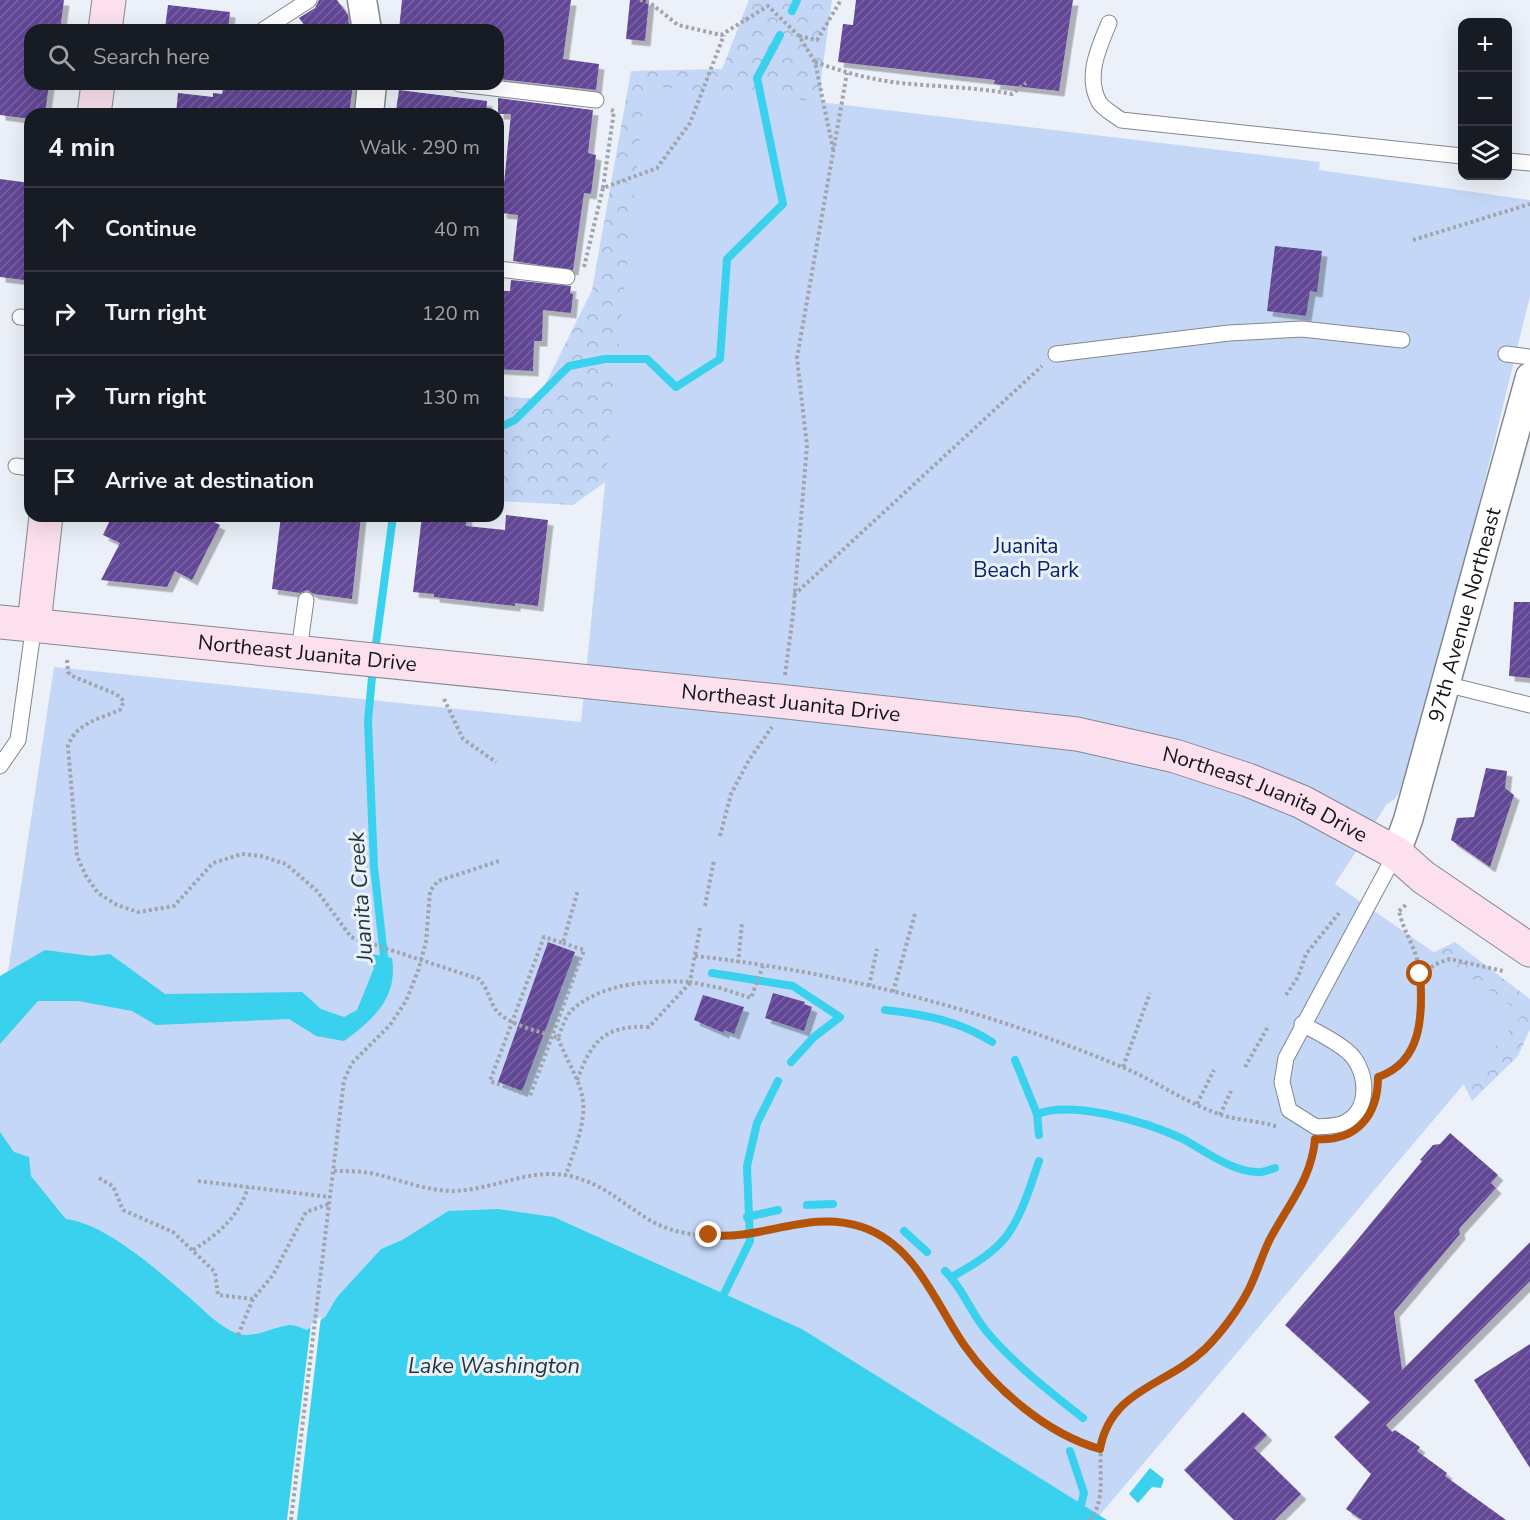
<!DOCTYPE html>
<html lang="en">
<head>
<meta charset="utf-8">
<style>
	body { margin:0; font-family:"Nunito Sans",sans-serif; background:#20242c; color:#f1f3f6 }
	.controls { position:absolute; right:18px; top:18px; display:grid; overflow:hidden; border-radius:12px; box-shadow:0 6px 24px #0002 }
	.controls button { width:54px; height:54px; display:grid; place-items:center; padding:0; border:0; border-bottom:2px solid #363941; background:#171b24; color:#f1f3f6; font:30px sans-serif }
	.stop { position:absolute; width:18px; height:18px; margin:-14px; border:4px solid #b45309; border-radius:50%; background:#fff }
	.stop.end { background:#b45309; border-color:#fff; box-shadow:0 2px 6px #0008 }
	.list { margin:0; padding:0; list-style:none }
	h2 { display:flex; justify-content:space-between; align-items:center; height:78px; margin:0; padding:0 24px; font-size:26px }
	h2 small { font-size:20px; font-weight:400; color:#9ea1a6 }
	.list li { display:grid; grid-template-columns:39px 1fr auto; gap:18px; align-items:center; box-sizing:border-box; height:84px; padding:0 24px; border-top:2px solid #363941 }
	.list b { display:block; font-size:22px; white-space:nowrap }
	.list em { font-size:20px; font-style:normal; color:#9ea1a6 }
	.icon { flex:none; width:33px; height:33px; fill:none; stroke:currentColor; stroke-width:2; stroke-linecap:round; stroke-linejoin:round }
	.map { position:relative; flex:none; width:1530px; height:1520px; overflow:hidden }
	.search { position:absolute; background:#171b24; box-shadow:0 6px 24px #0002; left:24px; top:24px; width:480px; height:66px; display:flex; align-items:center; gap:15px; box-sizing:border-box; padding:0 21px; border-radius:18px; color:#9ea1a6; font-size:22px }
	.panel { position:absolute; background:#171b24; box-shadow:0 6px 24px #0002; left:24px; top:108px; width:480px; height:414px; border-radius:18px }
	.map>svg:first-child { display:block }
	.forest { fill:url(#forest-crowns) }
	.park { fill:#c5d7f6 }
	.water { fill:#3ad1ee }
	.pier { fill:#ecf1f9 }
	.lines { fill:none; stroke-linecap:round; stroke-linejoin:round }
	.stream { stroke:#3ad1ee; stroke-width:8 }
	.building { fill:url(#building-hatch); filter:url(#shadow) }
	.lane-casing { stroke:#83888f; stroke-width:17 }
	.street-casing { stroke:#83888f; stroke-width:31 }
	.secondary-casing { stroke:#83888f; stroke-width:35 }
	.path { stroke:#a1a5ab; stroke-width:4; stroke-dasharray:3 3; stroke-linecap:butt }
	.lane { stroke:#fff; stroke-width:15 }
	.street { stroke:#fff; stroke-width:28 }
	.secondary { stroke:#fce0ee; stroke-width:33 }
	.route { stroke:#b45309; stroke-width:8 }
	.labels { text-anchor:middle; stroke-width:6; stroke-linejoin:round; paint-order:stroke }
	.park-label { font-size:21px; fill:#002468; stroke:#ecf1f9 }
	.street-label { font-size:21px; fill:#141518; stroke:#ecf1f9 }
	.water-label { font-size:22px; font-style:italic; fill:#1e363b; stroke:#ecf1f9 }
</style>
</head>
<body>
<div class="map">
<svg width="1530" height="1520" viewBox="0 0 1530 1520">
	<defs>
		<pattern id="forest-crowns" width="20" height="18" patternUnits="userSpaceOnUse" patternTransform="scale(1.5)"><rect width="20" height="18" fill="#c5d7f6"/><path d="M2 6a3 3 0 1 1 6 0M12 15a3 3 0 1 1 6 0" fill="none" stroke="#a8b8d2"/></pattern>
		<pattern id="building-hatch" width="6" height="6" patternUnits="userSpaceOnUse" patternTransform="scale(1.5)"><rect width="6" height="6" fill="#634697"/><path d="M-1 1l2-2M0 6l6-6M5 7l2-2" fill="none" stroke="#7863a0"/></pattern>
		<filter id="shadow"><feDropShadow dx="5.5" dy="5.5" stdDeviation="0" flood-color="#0004"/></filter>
	</defs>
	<rect width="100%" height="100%" fill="#ecf1f9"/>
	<g class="forest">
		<path d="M749,0H832L821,79L825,211L759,373L573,505L498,501V396L538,399L592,290L631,71L722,69Z"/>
		<path d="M1455,942L1530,999V1029L1518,1056L1472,1101L1434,1025L1391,973Z"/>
	</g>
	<path class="park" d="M645,86L811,101L1320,162L1319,170L1530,200V296L1459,586L1402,788L1395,799L1387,804L1335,884L1523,1014L1099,1516L802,1329L554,1217L448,1211L402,1240L381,1249L337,1297L325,1317L307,1330C302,1328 295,1325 290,1325C273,1326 252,1340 236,1333C217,1325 204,1310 189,1297C158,1271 107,1224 67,1220L31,1176L0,1156V1024L54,667L581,722Z"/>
	<g class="water">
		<path d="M45,950L91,956L110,954L165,994L302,992L321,1009L344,1017L357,1010L374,968L367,953L392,958C398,998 374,1019 344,1041L316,1036L289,1019L156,1025L132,1011L78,1001H38L0,1044V976Z"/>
		<path d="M0,1132L14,1152L29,1157L31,1176L66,1219C107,1224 158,1271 189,1297C204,1310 217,1325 236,1333C253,1340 273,1326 290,1325C295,1325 302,1328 307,1330L325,1317L337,1297L381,1249L402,1240L448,1211L498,1209L554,1217L802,1329L1107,1520H0Z"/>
		<path d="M1150,1468L1164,1479L1161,1488L1152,1487L1138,1503L1129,1494Z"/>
	</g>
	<path class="pier" d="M321,1316L297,1520H287L311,1324Z"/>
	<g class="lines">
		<g class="stream">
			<path d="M792,11L797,0"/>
			<path d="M498,428L515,420L569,366L605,359H647L676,387L720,359L727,259L783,204L757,78L780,35"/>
			<path d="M375,651L393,516"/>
			<path d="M373,666L368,721L374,867L385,965"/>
			<path d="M712,973L793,986L840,1017L814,1037L791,1062"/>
			<path d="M885,1010C923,1014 960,1021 992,1042"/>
			<path d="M1015,1060L1037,1114L1039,1135"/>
			<path d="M1037,1114C1073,1100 1146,1122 1181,1138C1204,1150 1230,1171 1257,1172C1262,1173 1269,1170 1275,1168"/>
			<path d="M807,1205L833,1204"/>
			<path d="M747,1217L778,1210"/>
			<path d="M904,1231L927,1252"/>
			<path d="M945,1271C963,1288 970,1312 987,1332C1015,1365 1049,1391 1083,1418"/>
			<path d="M952,1277C970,1266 991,1255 1005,1238C1022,1216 1030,1187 1039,1161"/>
			<path d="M724,1294L750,1241L747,1166L757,1123L778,1081"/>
			<path d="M1070,1451L1084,1493L1081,1505"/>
		</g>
	</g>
	<g class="building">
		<path d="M0,0H64L60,30H30V84H49L45,114H30V119L0,115Z"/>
		<path d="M319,0H337L348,15L349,25L342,30H308L299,18L315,8Z"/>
		<path d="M402,0H571L563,59L599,64L596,90L498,79V30H399Z"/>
		<path d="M630,0H649L645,41L626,39Z"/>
		<path d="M856,0H1073L1059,91L994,84L995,80L838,62L843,24L853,25Z"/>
		<path d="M168,5L230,12L228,30L165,28Z"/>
		<path d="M224,84H353L349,114H176L178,93L213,97V93L222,94Z"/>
		<path d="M399,90L487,101L486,114H424L396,111Z"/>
		<path d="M498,98L593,110L588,153L596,155L591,194L584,193L573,270L513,261L518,215L501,213L511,114H498Z"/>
		<path d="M0,179L30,183V234L24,280L0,277Z"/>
		<path d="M1275,246L1322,251L1317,292L1310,291L1306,316L1267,311Z"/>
		<path d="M511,280L571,286L570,293L573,294L571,313L543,310L542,341H534L533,371L498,369V315H501L502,291H510Z"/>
		<path d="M506,515L548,520L538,606L515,603V606L434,597V594L413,592L422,516H467L466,526L505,530Z"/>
		<path d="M112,516H202L220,525L192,580L175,571L167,587L101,580L120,543L103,535Z"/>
		<path d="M281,516H361L352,599L314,594L307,590L300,593L272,589Z"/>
		<path d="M1514,602H1530V678L1509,676Z"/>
		<path d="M1486,768L1507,771L1505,788L1514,795L1490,867L1451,840L1457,818L1474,817Z"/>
		<path d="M548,942L575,952L522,1091L498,1082Z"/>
		<path d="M773,993L805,1002L804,1004L812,1007L804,1031L765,1018Z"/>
		<path d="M703,995L744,1007L734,1034L724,1030V1033L694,1020Z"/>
		<path d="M1450,1133L1498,1175L1491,1183L1496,1188L1459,1229L1460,1234L1394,1312L1402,1370L1530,1242V1281L1386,1425L1392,1432L1395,1430L1420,1447L1417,1451L1447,1473L1445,1476L1506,1520H1362L1346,1509L1371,1474L1334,1437L1370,1402L1285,1325L1354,1244L1422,1161L1420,1160L1433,1145L1440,1144Z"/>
		<path d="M1530,1344V1468L1474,1380Z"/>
		<path d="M1243,1412L1267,1435L1254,1448L1301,1494L1275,1520H1234L1184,1470Z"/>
	</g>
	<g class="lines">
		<g class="lane-casing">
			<g id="lane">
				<path d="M1109,23C1099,47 1085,76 1099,102C1103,109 1115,115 1121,120L1462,156"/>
				<path d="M263,30L309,0"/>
				<path d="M459,84L596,100"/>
				<path d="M1508,161L1530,163"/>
				<path d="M498,269L567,277"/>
				<path d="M20,317L30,318"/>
				<path d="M1056,354L1229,333L1302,329L1402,340"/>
				<path d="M1506,354L1530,357"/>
				<path d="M16,466L30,468"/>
				<path d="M299,651L306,600"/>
				<path d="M1445,684L1530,705"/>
				<path d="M0,766L18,740L34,624"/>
				<path d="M1302,1024C1317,1032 1334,1040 1347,1051C1368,1068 1372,1110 1344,1123C1335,1127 1325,1126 1316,1127L1289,1110L1282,1082L1286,1058L1396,853"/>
			</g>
		</g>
		<g class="street-casing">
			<g id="street">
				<path d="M362,0L367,30"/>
				<path d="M369,114L372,84"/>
				<path id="s1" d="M1396,853L1408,820L1530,377"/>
			</g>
		</g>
		<g class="secondary-casing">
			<g id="secondary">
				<path d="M105,30L109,0"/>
				<path d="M94,114L98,84"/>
				<path id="s2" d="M0,622L778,701L1077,734L1175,756L1248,780L1302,802L1396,853L1423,877L1530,950"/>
				<path d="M34,624L46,516"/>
			</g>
		</g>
		<g class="path">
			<path d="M640,0L649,2L678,25L721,35L768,6L799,36L815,62L833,149"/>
			<path d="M799,36L817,40L841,0"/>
			<path d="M815,62C843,72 872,80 901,83C938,87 975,87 1012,94L1026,83"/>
			<path d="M603,188L614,111L611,110"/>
			<path d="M1413,240L1530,204"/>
			<path d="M584,267L603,188L657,168L690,123L724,35"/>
			<path d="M794,595L1042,366"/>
			<path d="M67,660L68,672L72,676L116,694L124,701L120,710C99,719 76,723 68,746L77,856L86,876L98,893L117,905L138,912L174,906L213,863L242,854L261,856L286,864L317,891L351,937L479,979C490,991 490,1004 497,1011C510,1026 540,1031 558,1038C562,1028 565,1016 573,1009C604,982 652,980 690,982"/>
			<path d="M785,675L793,615L807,446L797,358L847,73"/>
			<path d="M444,699L463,739L496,762"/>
			<path d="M720,836L731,794L749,760L772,727"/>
			<path d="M705,906L714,860"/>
			<path d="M1399,911L1408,903"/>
			<path d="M700,928L690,982L720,988L751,998L763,966"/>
			<path d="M563,943L584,950L530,1096L490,1081L544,937L563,943L578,890"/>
			<path d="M695,956C840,972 987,1010 1122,1067C1154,1080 1183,1101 1216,1113C1236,1121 1258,1120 1278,1127"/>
			<path d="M738,963L742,923"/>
			<path d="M1421,974L1436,964L1450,959L1503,971"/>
			<path d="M869,986L877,949"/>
			<path d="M893,992L915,914"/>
			<path d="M1286,995L1298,977L1306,954L1339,913"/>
			<path d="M558,1038C564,1054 573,1069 579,1085C591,1115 575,1146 566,1175"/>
			<path d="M1123,1067L1150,993"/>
			<path d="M1245,1067L1269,1025"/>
			<path d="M1381,1076C1423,1057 1429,1004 1418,963C1414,945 1403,930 1399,911"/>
			<path d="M577,1080C592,1041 604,1025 649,1027L690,983"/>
			<path d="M1197,1104L1214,1070"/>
			<path d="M1220,1115L1231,1091"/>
			<path d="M334,1171C347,1171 362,1171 375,1174C401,1180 426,1191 454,1191C493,1190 531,1167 570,1176C604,1184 620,1202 648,1219C668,1232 695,1236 718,1236C783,1236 830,1199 893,1244C917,1262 930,1291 945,1317C979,1373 1035,1430 1100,1449"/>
			<path d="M99,1178L113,1186L123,1210L173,1232L215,1272L218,1295L253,1299"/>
			<path d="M198,1181L330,1197"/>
			<path d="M193,1250C218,1234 239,1217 248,1187"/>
			<path d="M238,1335L253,1299L273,1275L306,1212L329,1204"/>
			<path d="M291,1520L344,1080L352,1063L390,1025L406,1001L418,971L426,942L430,891L438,881L499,861"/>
			<path d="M1090,1520C1113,1492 1088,1448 1112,1415C1130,1390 1178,1373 1204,1349C1221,1334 1238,1310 1248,1290C1257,1274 1261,1256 1270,1240C1286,1209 1311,1182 1315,1146"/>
		</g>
		<use href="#lane" class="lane"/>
		<use href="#street" class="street"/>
		<use href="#secondary" class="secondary"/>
	</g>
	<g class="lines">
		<path class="route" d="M709,1235C762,1241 808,1209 862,1227C916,1245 935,1303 964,1345C996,1390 1047,1434 1100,1449C1111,1389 1166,1386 1205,1349C1221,1333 1239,1309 1249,1289C1257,1273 1262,1255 1270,1239C1288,1205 1312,1178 1315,1139C1356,1142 1378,1116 1378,1077C1423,1062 1423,1013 1420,974"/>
	</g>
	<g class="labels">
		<g class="park-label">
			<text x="1026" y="553">Juanita<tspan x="1026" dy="24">Beach Park</tspan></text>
		</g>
		<g class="street-label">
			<text dy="7" stroke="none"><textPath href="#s1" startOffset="248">97th Avenue Northeast</textPath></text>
			<text dy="7" stroke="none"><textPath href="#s2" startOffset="309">Northeast Juanita Drive</textPath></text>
			<text dy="7" stroke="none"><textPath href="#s2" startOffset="795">Northeast Juanita Drive</textPath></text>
			<text dy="7" stroke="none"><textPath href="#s2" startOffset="1281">Northeast Juanita Drive</textPath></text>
		</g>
		<g class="water-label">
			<text transform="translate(360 897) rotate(-94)" y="8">Juanita Creek</text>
			<text x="494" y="1373">Lake Washington</text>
		</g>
	</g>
</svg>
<div class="controls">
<button>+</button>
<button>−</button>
<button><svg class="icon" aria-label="layers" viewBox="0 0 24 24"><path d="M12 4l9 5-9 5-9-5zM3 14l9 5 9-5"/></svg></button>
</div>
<div class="stop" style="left:1420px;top:974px"></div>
<div class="stop end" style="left:709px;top:1235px"></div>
<div class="search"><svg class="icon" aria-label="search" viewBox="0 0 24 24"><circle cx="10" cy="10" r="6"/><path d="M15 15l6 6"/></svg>Search here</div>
<section class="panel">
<h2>4 min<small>Walk · 290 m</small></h2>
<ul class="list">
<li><svg class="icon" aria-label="ahead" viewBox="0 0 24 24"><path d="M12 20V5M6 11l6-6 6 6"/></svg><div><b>Continue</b></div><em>40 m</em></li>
<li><svg class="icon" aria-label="right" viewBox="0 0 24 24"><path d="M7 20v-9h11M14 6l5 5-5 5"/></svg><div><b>Turn right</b></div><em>120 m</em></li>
<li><svg class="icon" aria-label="right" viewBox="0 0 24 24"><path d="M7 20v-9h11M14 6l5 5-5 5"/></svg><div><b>Turn right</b></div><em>130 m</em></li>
<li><svg class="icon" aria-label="arrive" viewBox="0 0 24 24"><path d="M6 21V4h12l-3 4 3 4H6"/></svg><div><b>Arrive at destination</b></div></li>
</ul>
</section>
</div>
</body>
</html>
